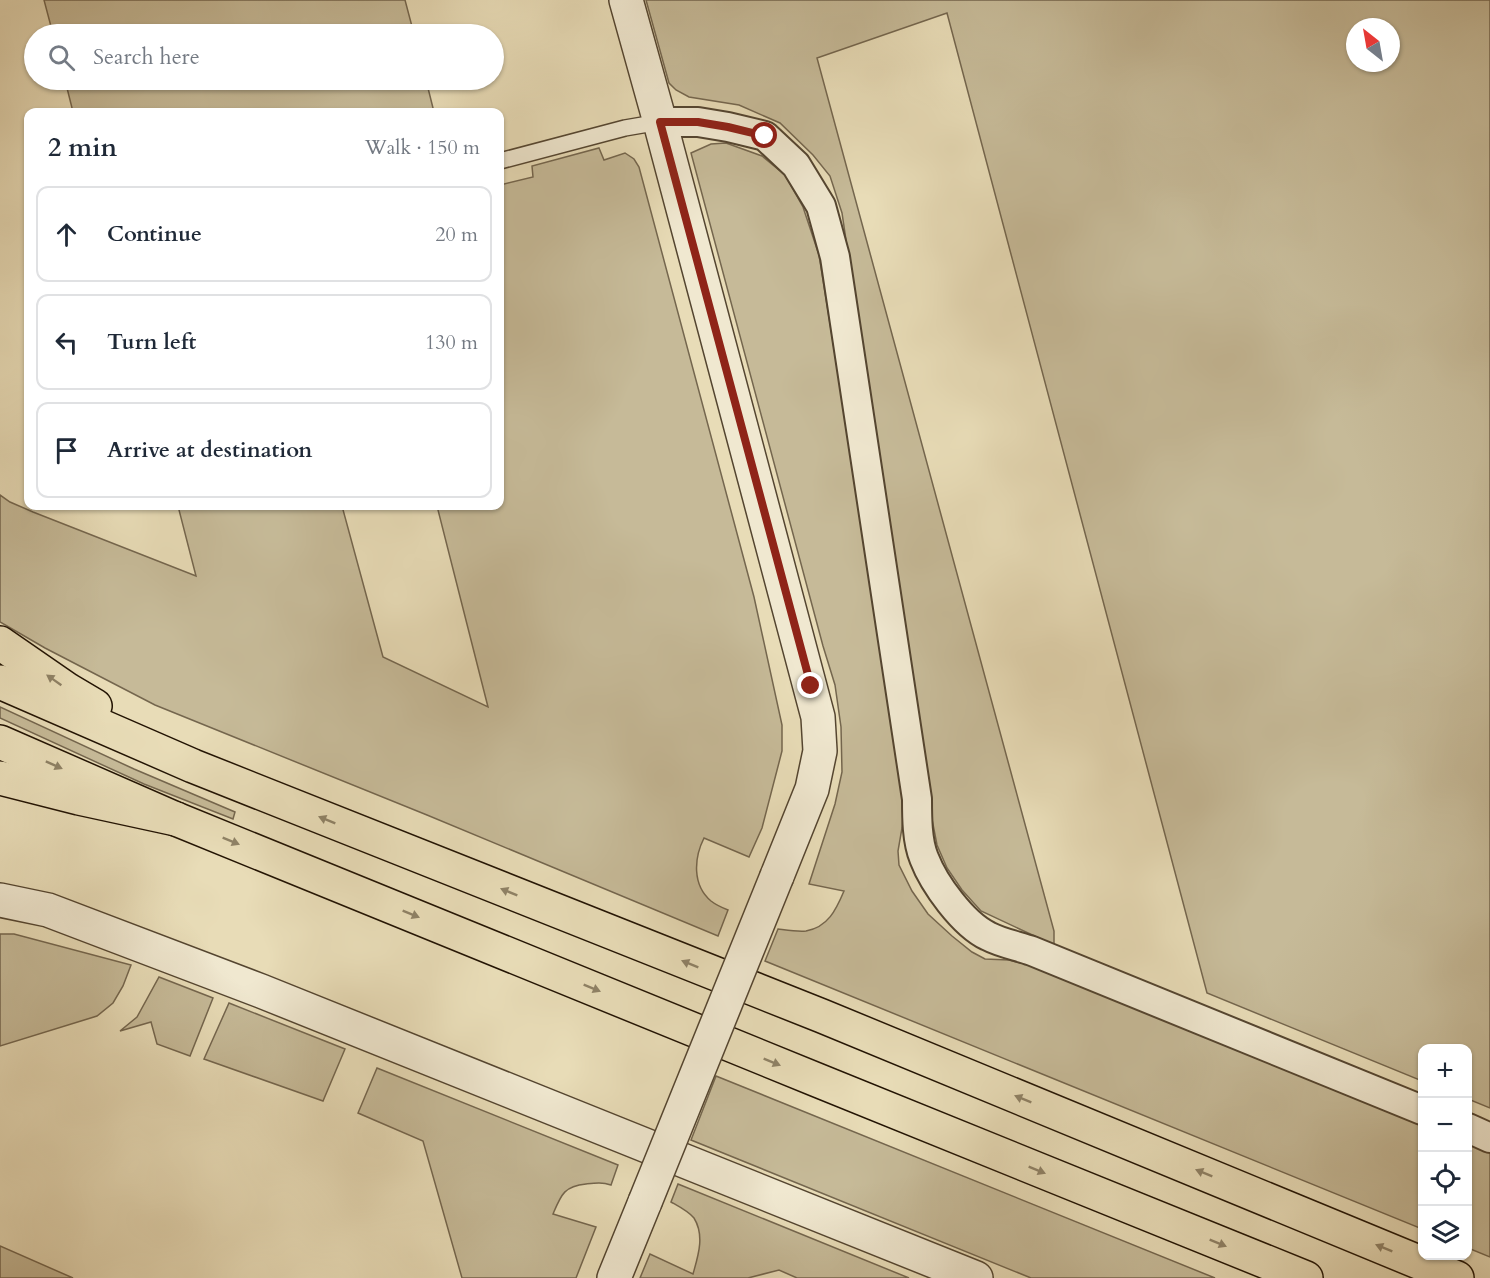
<!DOCTYPE html>
<html lang="en">
<head>
<meta charset="utf-8">
<style>
	body { margin:0; font-family:Cardo,serif; background:#f6f6f7; color:#1f2937 }
	.controls { position:absolute; right:18px; bottom:18px; display:grid; overflow:hidden; border-radius:12px; box-shadow:0 2px 4px #0004 }
	.controls button { width:54px; height:54px; display:grid; place-items:center; padding:0; border:0; border-bottom:2px solid #e0e1e3; background:#fff; color:#1f2937; font:30px sans-serif }
	.compass { position:absolute; left:1346px; top:18px; width:54px; height:54px; border-radius:50%; background:#fff; box-shadow:0 2px 4px #0004; rotate:329deg }
	.stop { position:absolute; width:18px; height:18px; margin:-14px; border:4px solid #8f2418; border-radius:50%; background:#fff }
	.stop.end { background:#8f2418; border-color:#fff; box-shadow:0 2px 6px #0008 }
	.list { margin:0; padding:0; list-style:none }
	h2 { display:flex; justify-content:space-between; align-items:center; height:78px; margin:0; padding:0 24px; font-size:26px }
	h2 small { font-size:20px; font-weight:400; color:#747a83 }
	.list li { display:grid; grid-template-columns:39px 1fr auto; gap:18px; align-items:center; box-sizing:border-box; height:96px; margin:0 12px 12px; padding:0 12px; border:2px solid #e0e1e3; border-radius:12px }
	.list b { display:block; font-size:22px; white-space:nowrap }
	.list em { font-size:20px; font-style:normal; color:#747a83 }
	.icon { flex:none; width:33px; height:33px; fill:none; stroke:currentColor; stroke-width:2; stroke-linecap:round; stroke-linejoin:round }
	.map { position:relative; flex:none; width:1490px; height:1278px; overflow:hidden }
	.search { position:absolute; background:#fff; box-shadow:0 2px 4px #0004; left:24px; top:24px; width:480px; height:66px; display:flex; align-items:center; gap:15px; box-sizing:border-box; padding:0 21px; border-radius:33px; color:#747a83; font-size:22px }
	.panel { position:absolute; background:#fff; box-shadow:0 2px 4px #0004; left:24px; top:108px; width:480px; height:402px; border-radius:12px }
	.map>svg:first-child { display:block }
	.green { fill:#c6ba98; stroke:#74664e; stroke-width:1.5; fill-rule:evenodd }
	.lines { fill:none; stroke-linecap:round; stroke-linejoin:round }
	.service-casing { stroke:#544530; stroke-width:18 }
	.minor-casing { stroke:#544530; stroke-width:32 }
	.tertiary-casing { stroke:#544530; stroke-width:36 }
	.primary-casing { stroke:#221303; stroke-width:36 }
	.motorway-casing { stroke:#221303; stroke-width:36 }
	.service { stroke:#f0e8d0; stroke-width:15 }
	.minor { stroke:#f0e8d0; stroke-width:28 }
	.tertiary { stroke:#f0e8d0; stroke-width:33 }
	.primary { stroke:#e8dcb7; stroke-width:33 }
	.motorway { stroke:#e8dcb7; stroke-width:33 }
	.tertiary-bridge-casing { stroke:#544530; stroke-width:36; stroke-linecap:butt }
	.tertiary-bridge { stroke:#f0e8d0; stroke-width:33 }
	.oneway { fill:#8f8266 }
	.route { stroke:#8f2418; stroke-width:8 }
</style>
</head>
<body>
<div class="map">
<svg width="1490" height="1278" viewBox="0 0 1490 1278">
	<rect width="100%" height="100%" fill="#e8dcb7"/>
	<filter id="stains"><feTurbulence type="fractalNoise" baseFrequency=".00333" numOctaves="4"/><feColorMatrix values="0 0 0 0 .2 0 0 0 0 .09 0 0 0 0 .02 0 0 0 .5 -.17"/></filter>
	<radialGradient id="worn" r=".72"><stop offset=".6" stop-color="#630" stop-opacity="0"/><stop offset="1" stop-color="#630" stop-opacity=".3"/></radialGradient>
	<g class="green">
		<path d="M44,0H405L414,34H53Z"/>
		<path d="M646,0H1490V1108L1468,1099V1048H1422V1081L1207,993L947,13L817,58L1054,931V945L981,911L962,890L947,868L937,845L930,809L842,213L830,176L813,155L780,123L739,105L689,97L676,90L669,83ZM1355,27H1391V63H1355Z"/>
		<path d="M65,80H426L434,112H73Z"/>
		<path d="M726,143L762,156L785,175L803,207L819,255L848,436L904,801L902,828L898,851L899,865L912,891L928,914L952,936L972,952L985,959L1009,960L1029,965L1422,1123V1229L765,961L778,929C786,930 798,932 806,931C828,927 836,910 844,891L809,884L835,804L842,772L841,727L835,685L823,646L691,153L711,144Z"/>
		<path d="M599,148L604,160L625,153L634,159L639,167L754,597L782,725V751L762,828L749,857L704,838C694,858 692,885 711,901C716,905 723,908 728,910L718,936L427,815L155,705L45,648L0,622V495L10,502L33,512L196,576L178,506H342L383,657L488,707L437,506H500V185L533,177L532,166Z"/>
		<path d="M0,707L134,769L235,812L233,819L144,784L0,718Z"/>
		<path d="M0,934H14L131,965L123,986L113,1003L97,1016L0,1046Z"/>
		<path d="M159,977L213,998L190,1056L157,1044L151,1022L120,1031L137,1017Z"/>
		<path d="M229,1003L345,1049L323,1101L204,1059Z"/>
		<path d="M377,1068L618,1165L611,1185C602,1182 595,1183 586,1184C564,1186 561,1195 553,1214L596,1227L576,1278H462L423,1141L358,1113Z"/>
		<path d="M716,1076L1215,1278H1031L691,1140Z"/>
		<path d="M1468,1141L1490,1150V1257L1468,1248Z"/>
		<path d="M678,1184L909,1278H797L779,1270L748,1278H640L650,1254L693,1274C698,1256 705,1236 694,1218C688,1211 678,1206 671,1202Z"/>
		<path d="M0,1246L73,1278H0Z"/>
	</g>
	<g class="lines">
		<g class="service-casing">
			<path id="service" d="M500,161L625,128L660,122"/>
		</g>
		<g class="minor-casing">
			<g id="minor">
				<path d="M660,122H698L728,127L765,136L796,165L821,206L835,257L917,799C917,817 917,841 924,858C934,884 963,924 988,936C1001,943 1018,946 1032,951L1422,1110"/>
				<path d="M1468,1128L1490,1138"/>
			</g>
		</g>
		<g class="tertiary-casing">
			<g id="tertiary">
				<path d="M626,0L660,122L818,717L820,751L812,789L777,876"/>
				<path d="M0,900L48,910L261,991L976,1278"/>
				<path d="M614,1278L645,1202"/>
			</g>
		</g>
		<g class="primary-casing">
			<g id="primary">
				<path d="M0,643L68,690L95,706"/>
				<path d="M0,682L193,766L822,1016L1457,1278"/>
				<path d="M0,742L176,819L817,1080L1306,1278"/>
			</g>
		</g>
		<g class="motorway-casing">
			<path id="motorway" d="M0,778L79,798L176,819"/>
		</g>
		<use href="#service" class="service"/>
		<use href="#minor" class="minor"/>
		<use href="#tertiary" class="tertiary"/>
		<use href="#primary" class="primary"/>
		<use href="#motorway" class="motorway"/>
		<g class="tertiary-bridge-casing">
			<path id="tertiary-bridge" d="M645,1202L777,876"/>
		</g>
		<use href="#tertiary-bridge" class="tertiary-bridge"/>
	</g>
	<defs><path id="oneway-solid" d="M-6-.8H1V-3.2L6.5 0L1 3.2V.8H-6Z" transform="scale(1.5)"/></defs>
	<g class="oneway">
		<use href="#oneway-solid" transform="translate(54 680) rotate(-145)"/>
		<use href="#oneway-solid" transform="translate(54 765) rotate(24)"/>
		<use href="#oneway-solid" transform="translate(327 820) rotate(-158)"/>
		<use href="#oneway-solid" transform="translate(231 841) rotate(22)"/>
		<use href="#oneway-solid" transform="translate(509 892) rotate(-158)"/>
		<use href="#oneway-solid" transform="translate(411 914) rotate(22)"/>
		<use href="#oneway-solid" transform="translate(690 964) rotate(-158)"/>
		<use href="#oneway-solid" transform="translate(592 988) rotate(22)"/>
		<use href="#oneway-solid" transform="translate(772 1062) rotate(22)"/>
		<use href="#oneway-solid" transform="translate(1023 1099) rotate(-158)"/>
		<use href="#oneway-solid" transform="translate(1037 1170) rotate(22)"/>
		<use href="#oneway-solid" transform="translate(1204 1173) rotate(-158)"/>
		<use href="#oneway-solid" transform="translate(1218 1243) rotate(22)"/>
		<use href="#oneway-solid" transform="translate(1384 1248) rotate(-158)"/>
	</g>
	<g class="lines">
		<path class="route" d="M765,136L728,127L698,122H660L811,686"/>
	</g>
	<rect width="100%" height="100%" filter="url(#stains)"/>
	<rect width="100%" height="100%" fill="url(#worn)"/>
</svg>
<div class="controls">
<button>+</button>
<button>−</button>
<button><svg class="icon" aria-label="locate" viewBox="0 0 24 24"><circle cx="12" cy="12" r="6"/><path d="M12 2v4M12 18v4M2 12h4M18 12h4"/></svg></button>
<button><svg class="icon" aria-label="layers" viewBox="0 0 24 24"><path d="M12 4l9 5-9 5-9-5zM3 14l9 5 9-5"/></svg></button>
</div>
<svg class="compass" viewBox="-18 -18 36 36"><path d="M0-13l5 13h-10z" fill="#e53935"/><path d="M0 13l5-13h-10z" fill="#747a83"/></svg>
<div class="stop" style="left:765px;top:136px"></div>
<div class="stop end" style="left:811px;top:686px"></div>
<div class="search"><svg class="icon" aria-label="search" viewBox="0 0 24 24"><circle cx="10" cy="10" r="6"/><path d="M15 15l6 6"/></svg>Search here</div>
<section class="panel">
<h2>2 min<small>Walk · 150 m</small></h2>
<ul class="list">
<li><svg class="icon" aria-label="ahead" viewBox="0 0 24 24"><path d="M12 20V5M6 11l6-6 6 6"/></svg><div><b>Continue</b></div><em>20 m</em></li>
<li><svg class="icon" aria-label="left" viewBox="0 0 24 24"><path d="M17 20v-9H6M10 6l-5 5 5 5"/></svg><div><b>Turn left</b></div><em>130 m</em></li>
<li><svg class="icon" aria-label="arrive" viewBox="0 0 24 24"><path d="M6 21V4h12l-3 4 3 4H6"/></svg><div><b>Arrive at destination</b></div></li>
</ul>
</section>
</div>
</body>
</html>
